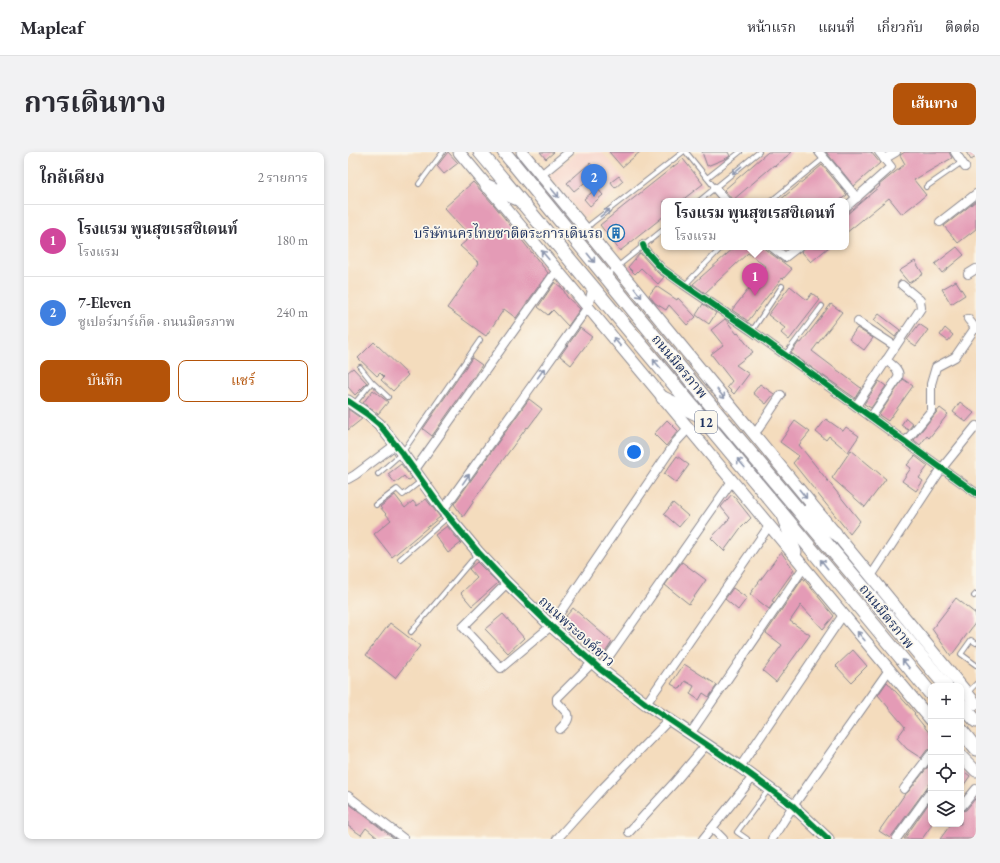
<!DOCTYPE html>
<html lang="th">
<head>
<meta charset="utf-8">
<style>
	body { margin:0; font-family:"EB Garamond","Noto Serif Thai",serif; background:#f2f2f3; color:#2b2b33 }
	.controls { position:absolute; right:12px; bottom:12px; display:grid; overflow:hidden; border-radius:8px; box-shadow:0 2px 6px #0003 }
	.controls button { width:36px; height:36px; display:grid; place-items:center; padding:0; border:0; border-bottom:1px solid #e1e1e2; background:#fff; color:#2b2b33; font:20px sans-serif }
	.you { position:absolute; left:286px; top:300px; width:14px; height:14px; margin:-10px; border:3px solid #fff; border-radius:50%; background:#1a73e8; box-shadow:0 0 0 6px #1a73e833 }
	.badge { display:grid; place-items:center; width:26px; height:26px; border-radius:50%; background:#b45309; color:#fff; font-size:13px; font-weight:700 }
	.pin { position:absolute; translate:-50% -33px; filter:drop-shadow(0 1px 2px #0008) }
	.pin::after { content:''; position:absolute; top:21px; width:14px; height:12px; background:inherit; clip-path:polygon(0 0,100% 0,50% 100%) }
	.popup { position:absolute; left:313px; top:46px; width:188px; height:52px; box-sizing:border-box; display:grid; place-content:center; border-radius:8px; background:#fff; filter:drop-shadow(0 1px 3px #0005); font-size:13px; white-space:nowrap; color:#7c7c81 }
	.popup b { font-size:15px; color:#2b2b33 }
	.popup::after { content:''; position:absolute; left:50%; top:100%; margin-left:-8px; border:8px solid transparent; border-top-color:#fff }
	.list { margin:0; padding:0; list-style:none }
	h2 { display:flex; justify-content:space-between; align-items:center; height:52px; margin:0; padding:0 16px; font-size:17px }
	h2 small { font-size:13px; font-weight:400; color:#7c7c81 }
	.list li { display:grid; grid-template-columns:26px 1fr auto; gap:12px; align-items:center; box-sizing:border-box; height:72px; padding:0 16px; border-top:1px solid #e1e1e2 }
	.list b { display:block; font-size:15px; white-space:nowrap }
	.list p { margin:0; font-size:13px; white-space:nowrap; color:#7c7c81 }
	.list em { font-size:13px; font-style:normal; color:#7c7c81 }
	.actions { display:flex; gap:8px; padding:12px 16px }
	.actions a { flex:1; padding:9px 0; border:1px solid #b45309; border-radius:8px; text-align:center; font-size:14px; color:#b45309 }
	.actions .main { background:#b45309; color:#fff }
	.icon { flex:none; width:22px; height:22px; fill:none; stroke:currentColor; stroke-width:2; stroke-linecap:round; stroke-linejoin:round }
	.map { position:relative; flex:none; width:628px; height:687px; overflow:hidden; border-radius:8px }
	header { display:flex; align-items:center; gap:24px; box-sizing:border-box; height:56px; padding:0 20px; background:#fff; border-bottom:1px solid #e1e1e2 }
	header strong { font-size:19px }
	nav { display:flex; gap:22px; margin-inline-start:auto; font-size:14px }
	.intro { display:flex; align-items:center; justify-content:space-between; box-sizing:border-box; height:96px; padding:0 24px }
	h1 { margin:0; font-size:28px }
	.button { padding:10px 18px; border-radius:8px; background:#b45309; color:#fff; font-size:14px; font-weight:700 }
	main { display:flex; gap:24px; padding:0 24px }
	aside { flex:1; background:#fff; border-radius:8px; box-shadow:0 2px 6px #0003 }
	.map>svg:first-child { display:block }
	.built { fill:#f7d1c7 }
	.building { fill:#e49bb6 }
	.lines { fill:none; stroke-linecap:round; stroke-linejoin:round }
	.lane-casing { stroke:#88868e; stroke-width:6 }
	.street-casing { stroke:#88868e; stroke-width:10 }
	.secondary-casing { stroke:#88868e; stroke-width:13 }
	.primary-casing { stroke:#88868e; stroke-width:15 }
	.lane { stroke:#fff; stroke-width:4 }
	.street { stroke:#fff; stroke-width:8 }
	.secondary { stroke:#fff; stroke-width:11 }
	.primary { stroke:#fff; stroke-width:13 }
	.cycleway-casing { stroke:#fbf7ec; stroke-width:8 }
	.cycleway { stroke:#00873e; stroke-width:6 }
	.oneway { stroke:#8d97ae }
	.labels { text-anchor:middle; stroke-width:3.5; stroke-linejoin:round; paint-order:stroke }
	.shield { fill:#fbf7ec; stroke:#5e6b89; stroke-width:1 }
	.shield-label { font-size:13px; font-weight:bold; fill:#1b2f5e }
	.poi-label { font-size:14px; fill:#1b2f5e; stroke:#fbf7ec; text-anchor:end }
	.street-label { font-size:14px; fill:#1b2f5e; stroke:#fbf7ec }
</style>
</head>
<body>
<header>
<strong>Mapleaf</strong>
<nav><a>หน้าแรก</a><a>แผนที่</a><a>เกี่ยวกับ</a><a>ติดต่อ</a></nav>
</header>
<div class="intro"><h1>การเดินทาง</h1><a class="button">เส้นทาง</a></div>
<main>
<aside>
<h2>ใกล้เคียง<small>2 รายการ</small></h2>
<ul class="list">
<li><span class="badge" style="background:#d1479c">1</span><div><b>โรงแรม พูนสุขเรสซิเดนท์</b><p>โรงแรม</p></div><em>180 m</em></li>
<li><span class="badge" style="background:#3f7fe0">2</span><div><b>7-Eleven</b><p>ซูเปอร์มาร์เก็ต · ถนนมิตรภาพ</p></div><em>240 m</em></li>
</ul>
<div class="actions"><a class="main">บันทึก</a><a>แชร์</a></div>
</aside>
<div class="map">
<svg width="628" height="687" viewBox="0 0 628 687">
	<rect width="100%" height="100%" fill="#fbf7ec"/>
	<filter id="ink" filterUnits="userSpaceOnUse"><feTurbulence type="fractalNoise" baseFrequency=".025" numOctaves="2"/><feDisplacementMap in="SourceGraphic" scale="8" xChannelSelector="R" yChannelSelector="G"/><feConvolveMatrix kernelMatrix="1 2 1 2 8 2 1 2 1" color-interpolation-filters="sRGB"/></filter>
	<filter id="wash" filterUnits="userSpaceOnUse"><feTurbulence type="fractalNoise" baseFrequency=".012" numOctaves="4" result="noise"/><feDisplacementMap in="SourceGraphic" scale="16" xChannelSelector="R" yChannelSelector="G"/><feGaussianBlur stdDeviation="0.9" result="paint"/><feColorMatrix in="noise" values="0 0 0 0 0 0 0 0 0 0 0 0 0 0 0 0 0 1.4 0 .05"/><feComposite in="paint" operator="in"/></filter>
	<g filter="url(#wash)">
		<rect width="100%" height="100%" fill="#f4dcbd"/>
		<path class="built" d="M229,0H254L279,30L236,66L201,24Z"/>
		<g id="blocks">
			<g class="building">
				<path d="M100,0L110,11L96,22L89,14Z"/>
				<path d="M192,0H206L198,7Z"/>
				<path d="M261,0H292L274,15Z"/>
				<path d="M354,0H380L382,4L379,6L359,14Z"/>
				<path d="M420,0H444L427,14L426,13L385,48L376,38Z"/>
				<path d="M478,0H523L532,11L506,34Z"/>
				<path d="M557,0H601L604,6L566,28L578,43L554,62L541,46L498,81V63L532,34L531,33L557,12L552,3Z"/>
				<path d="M618,0H628V5L623,8Z"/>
				<path d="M335,7L355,32L333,49H316V64L272,99L252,73Z"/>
				<path d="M242,11L250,20L226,39L219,31Z"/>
				<path d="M474,13L499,43L491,49H431Z"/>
				<path d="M271,24L275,29L267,36L263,30Z"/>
				<path d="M125,30L146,53L200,121L168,166L156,157L138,184L99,156L131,111L112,94L123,85L96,56Z"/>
				<path d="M249,36L255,43L242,54L236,47Z"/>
				<path d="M628,49V77L610,91L596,74Z"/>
				<path d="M387,95H414L444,117L435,127L434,126L400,169L384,158L418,115L400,101L357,141L345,132Z"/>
				<path d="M459,95H481L463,110L453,99Z"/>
				<path d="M609,95L616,103L594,121L587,112Z"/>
				<path d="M292,101L310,121L316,125L310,132L293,116L287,122L280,115Z"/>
				<path d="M567,109L575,122L561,131L551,119Z"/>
				<path d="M608,129L617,143L603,152L594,137Z"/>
				<path d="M207,130L215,137L219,145L232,157L220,174L205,158L200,163L190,155Z"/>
				<path d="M308,134L329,148L330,146L348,165L339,173L321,153L318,158L307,151L301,143Z"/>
				<path d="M442,134L459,148L464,141L472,148L441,188L433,181L437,176L420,163Z"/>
				<path d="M355,152L368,161L361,172L348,163Z"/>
				<path d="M483,152L494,160L464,199L513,236L507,246L443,201L451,190L453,191Z"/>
				<path d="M531,162L552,178L547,185L526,168Z"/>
				<path d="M377,167L389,182L390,181L405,200L388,213L401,222L386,242L379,235L384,229L363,202L375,193L363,178Z"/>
				<path d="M571,172L580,178L568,194L559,188Z"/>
				<path d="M232,176L244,185L223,213L212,204Z"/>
				<path d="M509,176L525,186L516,198L501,187Z"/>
				<path d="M597,176L605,183L600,189L592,183Z"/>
				<path d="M26,190L60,223L45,239L33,228L36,225L32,221L29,224L10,206Z"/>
				<path d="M124,206L134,213L84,284L75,277Z"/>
				<path d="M5,216L19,231L7,243L0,235V220Z"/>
				<path d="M555,227L565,234L540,269L531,263Z"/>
				<path d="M531,229L538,234L523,256L516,252Z"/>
				<path d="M412,232L426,242L418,252L405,241Z"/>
				<path d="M25,238L40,250L30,262L15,251Z"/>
				<path d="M181,247L194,257L180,276L179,275L125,349H126L115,365L106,352Z"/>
				<path d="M612,250L626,261L618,270L605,260Z"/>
				<path d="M592,256L600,262L581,286L579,284L572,293L566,288Z"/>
				<path d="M0,257L14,267L0,278Z"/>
				<path d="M558,266L565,272L560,278L553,273Z"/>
				<path d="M478,267L495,279L498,275L511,284L500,300L481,284L478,288L468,280Z"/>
				<path d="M319,268L330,279L318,294L306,282Z"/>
				<path d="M447,269L462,280L451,293L512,369L502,382L445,311L451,304L432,290Z"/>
				<path d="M503,298L538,327L517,355L484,326Z"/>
				<path d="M329,304L341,313L328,331L316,322Z"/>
				<path d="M567,304L580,314L571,326L575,329L568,339L554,329L563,316L559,313Z"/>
				<path d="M53,312L64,326L60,329L56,324L47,331L40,322Z"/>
				<path d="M384,342L403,366L392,377L376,399L363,386L382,366L373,355Z"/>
				<path d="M47,343L57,356L65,349L69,354L78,347L92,365L44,405L26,382L43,368L32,355Z"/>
				<path d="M325,351L340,364L331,375L316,362Z"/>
				<path d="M99,374L113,391L100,401L87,383Z"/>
				<path d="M433,400L446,418L424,449L426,450L421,457L402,442Z"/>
				<path d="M129,410L150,431L124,454L113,441L129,426L121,417Z"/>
				<path d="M334,410L358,428L341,452L317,433Z"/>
				<path d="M455,426L486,464L475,477L453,453L442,469L462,483L428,530L415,519L434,493L418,481Z"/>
				<path d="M385,436L399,446L390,458L377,447Z"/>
				<path d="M608,446L628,462V470L603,504L584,477Z"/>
				<path d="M225,456L264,490L254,505L213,470Z"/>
				<path d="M155,462L176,486L160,501L137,477Z"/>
				<path d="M42,471L72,494L47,526L18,503Z"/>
				<path d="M505,498L519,514L503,530L488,514Z"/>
				<path d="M336,512L369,533L361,545L355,541L351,548L342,542L346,534L337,529L332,537L323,532Z"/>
				<path d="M539,530L567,561L566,562L583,583V597L579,598L573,606L559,597L549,586L557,575L530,543Z"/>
				<path d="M583,611V630L542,686L531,679L557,642L560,640Z"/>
				<path d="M613,617L622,624L613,637Z"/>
				<path d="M627,647L628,648V687H592L603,672H613V659L618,658Z"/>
				<path d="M583,648V674L574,687H556Z"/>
				<path d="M0,651L47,687H31L18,676L13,683L0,674Z"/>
			</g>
		</g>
	</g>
	<g filter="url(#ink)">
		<use href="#blocks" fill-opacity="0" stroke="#88868e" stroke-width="1"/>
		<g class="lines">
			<g class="lane-casing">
				<g id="lane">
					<path d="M338,0L367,36"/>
					<path d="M359,26L392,0"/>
					<path d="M71,32L95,0"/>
					<path d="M578,35L614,10"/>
					<path d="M351,49L411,0"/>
					<path d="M423,49L476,6"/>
					<path d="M229,85L244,71L335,0"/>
					<path d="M259,123L316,77"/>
					<path d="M337,133L374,95"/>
					<path d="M404,179L434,134"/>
					<path d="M437,203L474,154"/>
					<path d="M12,215L24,230L40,245"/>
					<path d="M7,251L24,230"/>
					<path d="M30,322L54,301L132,188"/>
					<path d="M28,353L49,337L55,343L73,329"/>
					<path d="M52,407L100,365"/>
					<path d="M626,444L628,442"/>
					<path d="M63,480L130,401"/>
					<path d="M628,491L623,488L613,502L628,513"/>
					<path d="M620,540L628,532"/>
					<path d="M399,687L389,680L421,637"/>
				</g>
			</g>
			<g class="street-casing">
				<g id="street">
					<path d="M471,0L509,46"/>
					<path d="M607,0L617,15"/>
					<path d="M536,7L548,0"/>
					<path d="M193,23L221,0"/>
					<path d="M367,36L378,49"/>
					<path d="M498,55L543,15L531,0"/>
					<path d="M592,70L628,42"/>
					<path d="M295,93L297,98L314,117L335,132L404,179L628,341"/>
					<path d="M424,95L437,105L450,95"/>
					<path d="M620,122L628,117"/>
					<path d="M620,167L628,177"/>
					<path d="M510,170L547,194"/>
					<path d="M508,254L573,156L572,148L554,133"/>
					<path d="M523,265L550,226C553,218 544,213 538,208"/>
					<path d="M406,282L411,276L433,243"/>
					<path d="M558,289L583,259V232L588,215L607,205L627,176"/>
					<path d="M66,319L209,118"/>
					<path d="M0,327L7,323L47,293"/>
					<path d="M95,358L240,155L245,134"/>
					<path d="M523,424L594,316L628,274"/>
					<path d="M159,431L115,475L153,516L203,474L328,290L341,276"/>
					<path d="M252,517L384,329"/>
					<path d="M298,552L421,374"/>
					<path d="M212,577C216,573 222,568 220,562L209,550V546L245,510"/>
					<path d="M342,582L456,415"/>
					<path d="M392,615L495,463"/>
					<path d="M556,637L583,602"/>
					<path d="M0,644L56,687"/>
					<path d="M614,654L628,637"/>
					<path d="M281,680L326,631L358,593"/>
					<path d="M549,686L583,639"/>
					<path d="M209,687L254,637L321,568"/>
					<path d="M355,687L364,676"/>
					<path d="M375,687L364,676L405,625"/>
					<path d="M424,687L445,654L541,518"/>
				</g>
			</g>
			<g class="secondary-casing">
				<g id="secondary">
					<path d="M111,0L583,568"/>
					<path d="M174,0L628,552"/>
					<path d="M0,249L19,262L31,272L54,301L95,358L130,400L159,431L203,474L252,517L298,552L392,615L445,654L480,687"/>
					<path d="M434,364L448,400"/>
					<path d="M613,604L628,619"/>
				</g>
			</g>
			<g class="primary-casing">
				<g id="primary">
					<path d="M132,0L431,358L583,542"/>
					<path d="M156,0L370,262L598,534"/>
					<path d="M139,34L170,47"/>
					<path d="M315,246L349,262"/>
					<path d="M459,360L487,381"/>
					<path d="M613,552L628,569"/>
					<path d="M613,578L628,597"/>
				</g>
			</g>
			<use href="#lane" class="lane"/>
			<use href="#street" class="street"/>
			<use href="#secondary" class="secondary"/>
			<use href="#primary" class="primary"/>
			<g class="cycleway-casing">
				<g id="cycleway">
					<path d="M295,93L297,98L314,117L335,132L404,179L628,341"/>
					<path d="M0,249L19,262L31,272L54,301L95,358L130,400L159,431L203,474L252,517L298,552L392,615L445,654L480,687"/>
				</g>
			</g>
			<use href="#cycleway" class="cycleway"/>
		</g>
		<defs><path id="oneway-shaft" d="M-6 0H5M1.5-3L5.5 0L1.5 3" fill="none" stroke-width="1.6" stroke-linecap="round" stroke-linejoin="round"/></defs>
		<g class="oneway">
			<use href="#oneway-shaft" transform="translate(389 18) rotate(141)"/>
			<use href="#oneway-shaft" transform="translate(207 41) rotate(50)"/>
			<use href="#oneway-shaft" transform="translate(257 61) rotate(-38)"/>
			<use href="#oneway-shaft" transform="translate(197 103) rotate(-130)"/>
			<use href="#oneway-shaft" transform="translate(243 106) rotate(51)"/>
			<use href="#oneway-shaft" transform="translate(290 141) rotate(51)"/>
			<use href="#oneway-shaft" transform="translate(269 190) rotate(-130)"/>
			<use href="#oneway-shaft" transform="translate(309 212) rotate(-130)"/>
			<use href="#oneway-shaft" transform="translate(193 221) rotate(-55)"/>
			<use href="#oneway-shaft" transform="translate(373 242) rotate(51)"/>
			<use href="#oneway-shaft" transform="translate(393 311) rotate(-130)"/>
			<use href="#oneway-shaft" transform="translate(118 327) rotate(-55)"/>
			<use href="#oneway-shaft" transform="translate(455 342) rotate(51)"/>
			<use href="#oneway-shaft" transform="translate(476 412) rotate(-129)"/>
			<use href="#oneway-shaft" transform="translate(513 484) rotate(-130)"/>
			<use href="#oneway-shaft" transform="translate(558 512) rotate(-129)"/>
		</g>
	</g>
	<defs>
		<g id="building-ring" transform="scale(0.9)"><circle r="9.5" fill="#fbf7ec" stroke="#1f6fb2" stroke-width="1.5"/><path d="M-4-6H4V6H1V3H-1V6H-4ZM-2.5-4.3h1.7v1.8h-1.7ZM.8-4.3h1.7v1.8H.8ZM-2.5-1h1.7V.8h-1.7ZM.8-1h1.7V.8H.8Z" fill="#1f6fb2"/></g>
	</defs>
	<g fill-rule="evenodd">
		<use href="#building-ring" x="268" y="81"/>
	</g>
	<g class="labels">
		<rect class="shield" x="347" y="259" width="22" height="22" rx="3"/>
		<g class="shield-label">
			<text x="358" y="275">12</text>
		</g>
		<g class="poi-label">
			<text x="255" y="86">บริษัทนครไทยชาติตระการเดินรถ</text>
		</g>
		<g class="street-label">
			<text transform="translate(332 214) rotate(50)" y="5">ถนนมิตรภาพ</text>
			<text transform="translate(539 464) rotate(51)" y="5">ถนนมิตรภาพ</text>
			<text transform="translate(229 479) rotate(42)" y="5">ถนนพระองค์ขาว</text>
		</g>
	</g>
</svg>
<div class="controls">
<button>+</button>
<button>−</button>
<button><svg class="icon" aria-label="locate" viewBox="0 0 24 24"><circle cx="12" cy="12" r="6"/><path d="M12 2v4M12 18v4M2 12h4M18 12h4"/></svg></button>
<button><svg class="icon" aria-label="layers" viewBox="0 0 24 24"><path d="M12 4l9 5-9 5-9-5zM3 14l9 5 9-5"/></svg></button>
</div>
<div class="you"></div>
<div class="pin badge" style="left:407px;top:144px;background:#d1479c">1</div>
<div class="popup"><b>โรงแรม พูนสุขเรสซิเดนท์</b>โรงแรม</div>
<div class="pin badge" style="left:246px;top:45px;background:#3f7fe0">2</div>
</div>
</main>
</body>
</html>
